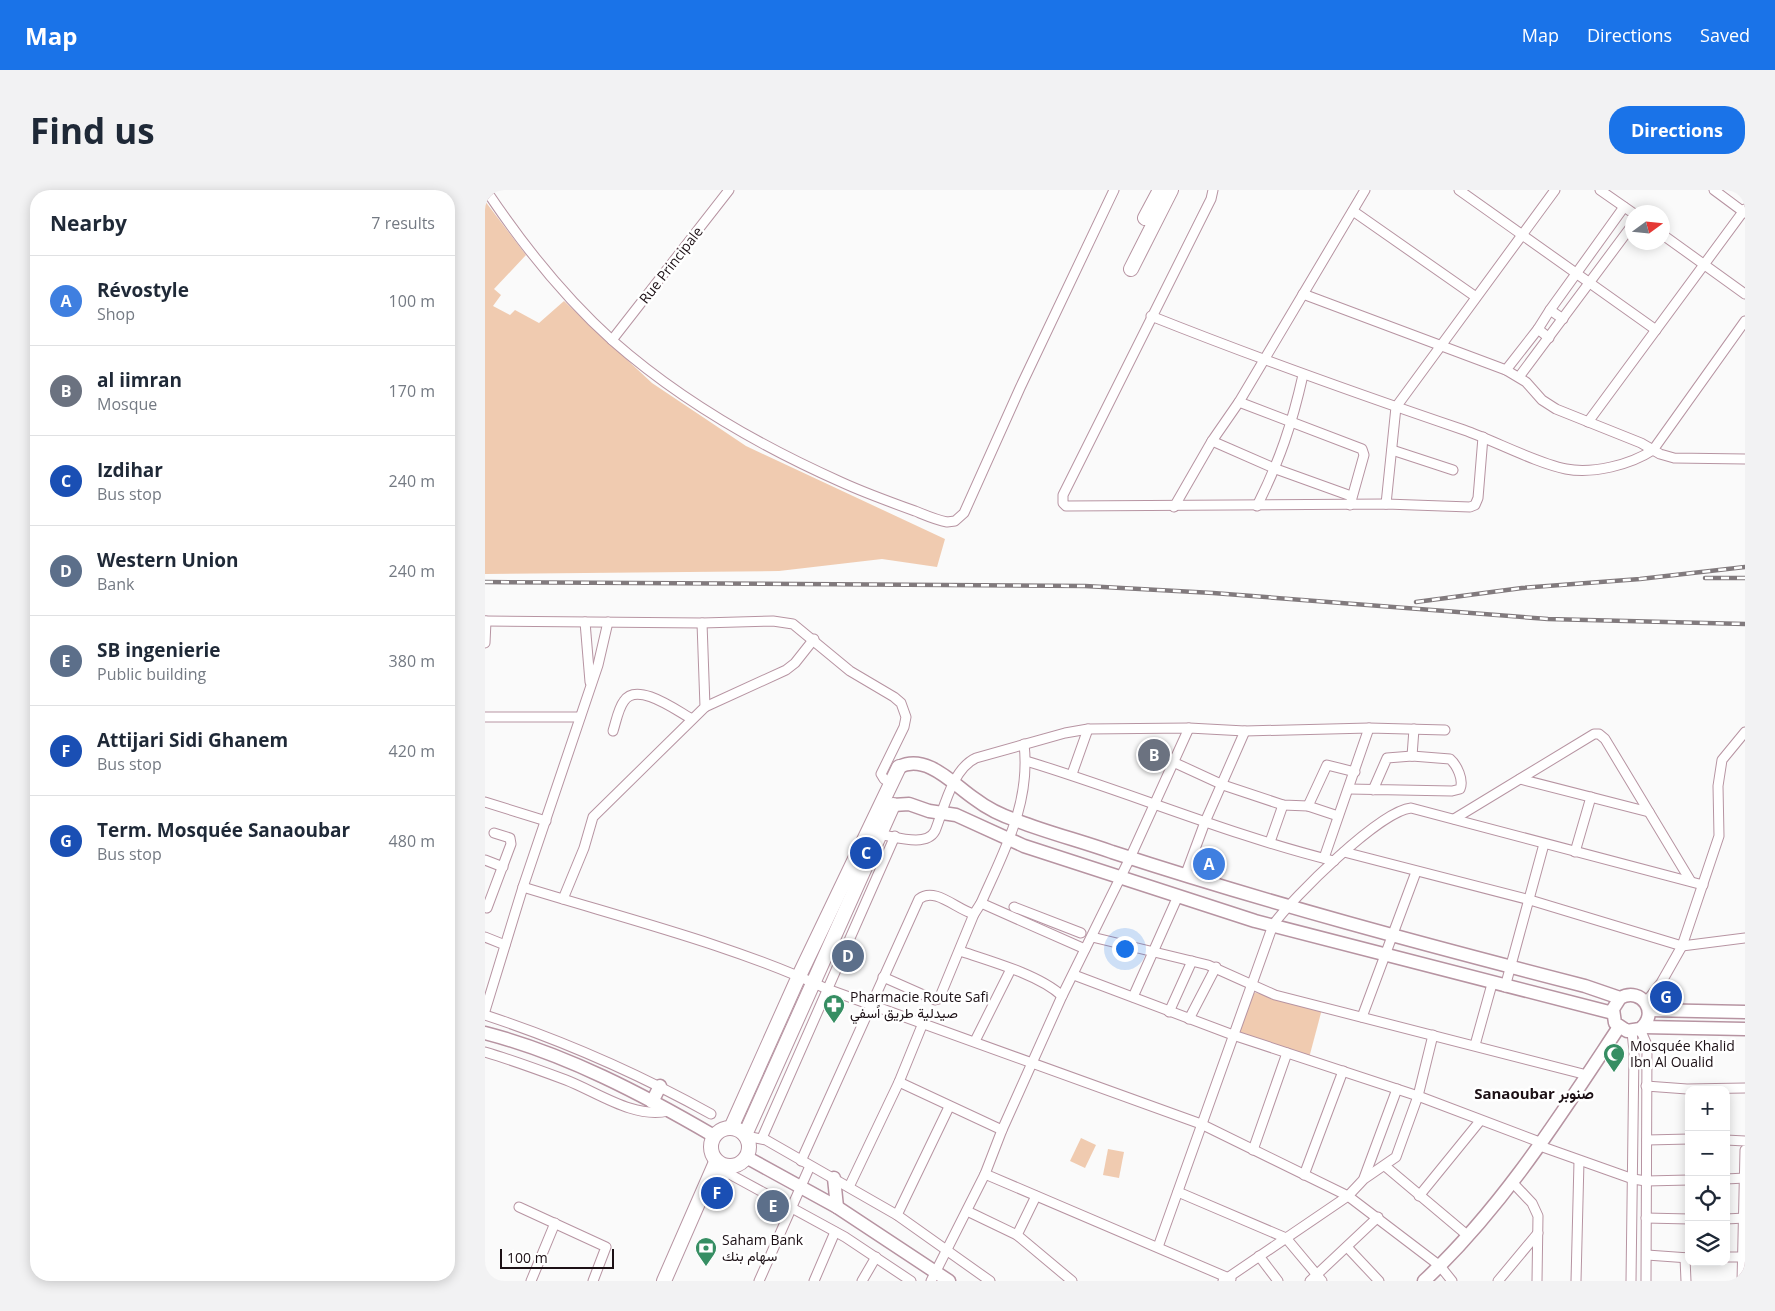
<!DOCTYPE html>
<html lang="en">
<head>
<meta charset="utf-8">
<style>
	body { margin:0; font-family:"Open Sans",Vazirmatn,sans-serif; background:#f2f2f3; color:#1f2937 }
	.controls { position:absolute; right:15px; bottom:15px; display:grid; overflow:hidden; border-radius:10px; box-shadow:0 2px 12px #0003 }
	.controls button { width:45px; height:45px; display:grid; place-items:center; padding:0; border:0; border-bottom:1px solid #e0e1e3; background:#fff; color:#1f2937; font:25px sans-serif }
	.compass { position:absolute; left:1140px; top:15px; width:45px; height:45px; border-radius:50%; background:#fff; box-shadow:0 2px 12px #0003; rotate:75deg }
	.scale { position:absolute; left:15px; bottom:12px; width:114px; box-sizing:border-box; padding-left:5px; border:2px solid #1c1015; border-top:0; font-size:14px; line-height:18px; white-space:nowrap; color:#1c1015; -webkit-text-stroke:4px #fff; paint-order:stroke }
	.you { position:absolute; left:639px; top:758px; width:18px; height:18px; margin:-12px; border:4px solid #fff; border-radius:50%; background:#1a73e8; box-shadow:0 0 0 8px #1a73e833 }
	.badge { display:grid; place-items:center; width:32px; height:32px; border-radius:50%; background:#1a73e8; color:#fff; font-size:16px; font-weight:700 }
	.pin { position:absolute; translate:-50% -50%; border:2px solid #fff; box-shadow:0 1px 5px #0006 }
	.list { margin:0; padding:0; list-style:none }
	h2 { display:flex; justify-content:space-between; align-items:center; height:65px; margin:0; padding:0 20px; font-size:21px }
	h2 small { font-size:16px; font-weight:400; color:#747a83 }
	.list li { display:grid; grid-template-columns:32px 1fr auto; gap:15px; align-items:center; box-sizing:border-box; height:90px; padding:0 20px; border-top:1px solid #e0e1e3 }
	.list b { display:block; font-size:19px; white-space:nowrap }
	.list p { margin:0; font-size:16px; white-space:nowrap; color:#747a83 }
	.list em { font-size:16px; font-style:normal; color:#747a83 }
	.icon { flex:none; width:28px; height:28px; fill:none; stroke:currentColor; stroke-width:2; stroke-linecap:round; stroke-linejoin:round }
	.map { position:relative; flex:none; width:1260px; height:1091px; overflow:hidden; border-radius:20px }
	header { display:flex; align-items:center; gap:30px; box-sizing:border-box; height:70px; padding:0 25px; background:#1a73e8; color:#fff }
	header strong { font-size:24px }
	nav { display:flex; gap:28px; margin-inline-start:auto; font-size:18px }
	.intro { display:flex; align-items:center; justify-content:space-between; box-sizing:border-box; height:120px; padding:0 30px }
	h1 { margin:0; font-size:35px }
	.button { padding:12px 22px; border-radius:20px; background:#1a73e8; color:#fff; font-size:18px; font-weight:700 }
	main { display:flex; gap:30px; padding:0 30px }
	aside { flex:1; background:#fff; border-radius:20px; box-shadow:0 2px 12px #0003 }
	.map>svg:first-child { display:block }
	.green { fill:#f0cbb0 }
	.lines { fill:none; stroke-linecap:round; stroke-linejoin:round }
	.street-casing { stroke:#b794a2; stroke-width:11 }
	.secondary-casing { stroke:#b794a2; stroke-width:15 }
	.primary-casing { stroke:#b794a2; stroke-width:16 }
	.street { stroke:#fff; stroke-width:9 }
	.secondary { stroke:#fff; stroke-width:12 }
	.primary { stroke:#fff; stroke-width:14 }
	.rail-casing { stroke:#817a7d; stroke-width:4.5 }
	.rail { stroke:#fff; stroke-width:2.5; stroke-dasharray:8; stroke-linecap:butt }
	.labels { text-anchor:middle; stroke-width:5; stroke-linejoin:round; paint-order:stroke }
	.street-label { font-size:14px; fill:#1c1015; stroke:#fff }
	.poi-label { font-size:14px; fill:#1c1015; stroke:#fff; text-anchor:start }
	.neighbourhood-label { font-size:15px; font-weight:bold; fill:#1c1015; stroke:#fff }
</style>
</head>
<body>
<header>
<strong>Map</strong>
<nav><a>Map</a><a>Directions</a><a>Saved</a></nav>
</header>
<div class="intro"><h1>Find us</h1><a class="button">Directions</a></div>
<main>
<aside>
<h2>Nearby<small>7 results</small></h2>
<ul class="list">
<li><span class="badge" style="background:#3f7fe0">A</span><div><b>Révostyle</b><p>Shop</p></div><em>100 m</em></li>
<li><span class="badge" style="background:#6b7280">B</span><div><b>al iimran</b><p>Mosque</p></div><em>170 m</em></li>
<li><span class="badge" style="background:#1a4fb4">C</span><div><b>Izdihar</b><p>Bus stop</p></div><em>240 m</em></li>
<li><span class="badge" style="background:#5c6f8a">D</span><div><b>Western Union</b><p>Bank</p></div><em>240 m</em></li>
<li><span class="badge" style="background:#5c6f8a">E</span><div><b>SB ingenierie</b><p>Public building</p></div><em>380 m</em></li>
<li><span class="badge" style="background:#1a4fb4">F</span><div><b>Attijari Sidi Ghanem</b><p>Bus stop</p></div><em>420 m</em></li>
<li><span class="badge" style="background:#1a4fb4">G</span><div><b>Term. Mosquée Sanaoubar</b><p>Bus stop</p></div><em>480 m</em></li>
</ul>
</aside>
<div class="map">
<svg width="1260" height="1091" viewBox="0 0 1260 1091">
	<rect width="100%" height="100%" fill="#fafafa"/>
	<g class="green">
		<path d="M0,11L41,65L9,99L16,105L8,116L25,125L30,120L54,133L79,111L167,193L261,256L460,349L452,377L397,369L294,381L0,384Z"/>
		<path d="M767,802L837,819L824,868L749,843Z"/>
		<path d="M596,948L611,955L600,978L585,971Z"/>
		<path d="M623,959L639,962L634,988L618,985Z"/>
	</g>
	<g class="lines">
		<g class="street-casing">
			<g id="street">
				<path d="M1,0C37,54 79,107 128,151C195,210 275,256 356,292C380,303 405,312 430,321C440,325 451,330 462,332L470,331L479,323L535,198L629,0"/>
				<path d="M728,0L726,9L578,305V313L581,316L901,314L985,317L990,315L993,308L998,247"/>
				<path d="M974,0L1171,140"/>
				<path d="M1115,0L1148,23"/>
				<path d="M1229,0L1260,23"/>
				<path d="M868,21L991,107"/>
				<path d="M1178,45L1260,104"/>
				<path d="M818,104L1021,180L1041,192L1057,210L1071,219L1156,253L1175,264L1189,268L1260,269"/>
				<path d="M666,126C769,167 873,204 979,240C1010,251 1051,273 1081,279C1108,284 1145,275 1168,260L1260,131"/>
				<path d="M1078,129L1065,120L1139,17"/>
				<path d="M1064,148L1053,139L1065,120"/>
				<path d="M127,150L244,0"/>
				<path d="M1021,180L1053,139"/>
				<path d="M1034,187L1148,34"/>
				<path d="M754,212L877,259L879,265L865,315"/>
				<path d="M1103,232L1260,19"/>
				<path d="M727,251L791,279L866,306"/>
				<path d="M907,260L968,280"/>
				<path d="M901,314L911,217L1070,0"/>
				<path d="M772,316C795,270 807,234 818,185"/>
				<path d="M689,317L727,251L754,212L880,0"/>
				<path d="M0,431L217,433L288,431L308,434L365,481L409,507L416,513L421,527L419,537L396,584L399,589L406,593"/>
				<path d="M100,432L105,492"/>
				<path d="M0,453L1,431"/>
				<path d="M220,517L301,480L310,473L329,449"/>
				<path d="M0,527H95"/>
				<path d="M128,541C131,532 133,519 139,511C152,491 192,521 207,529"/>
				<path d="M927,566L929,539"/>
				<path d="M541,571C644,602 744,645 849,671"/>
				<path d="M688,572L738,595L798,615L823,616L853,626"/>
				<path d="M587,584L603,539"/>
				<path d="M1035,589L1164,622"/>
				<path d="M864,599L967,601L975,599C979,590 972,575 965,569L927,566L902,568L888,600"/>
				<path d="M0,612L61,631"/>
				<path d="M823,616L842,575L870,582"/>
				<path d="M969,629L1109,544H1114L1120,549L1205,690"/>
				<path d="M393,644C409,646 441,658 450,641C459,619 467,579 491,568L580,543L603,539L704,538L760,541L884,538L960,540"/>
				<path d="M785,652L798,615"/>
				<path d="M859,662L1045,710L1197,756L1260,748"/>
				<path d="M1090,662L1106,607"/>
				<path d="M839,668L884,538"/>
				<path d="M0,670L18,677"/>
				<path d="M700,686L720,632L760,541"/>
				<path d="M38,697C138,728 248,755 342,799L716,934L863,1006L955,1076L967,1091"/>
				<path d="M78,709L99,658L108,627L220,517L217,433"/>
				<path d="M496,713L600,759"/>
				<path d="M529,717L596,743"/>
				<path d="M2,718L26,654L25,648L9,643"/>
				<path d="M0,747L20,755"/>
				<path d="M607,747L723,775L790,805L1102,885"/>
				<path d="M475,761C505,771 555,785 577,806"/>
				<path d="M589,785L748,845L933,906L1057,953"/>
				<path d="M398,787L450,810L454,809L489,724L496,713C519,661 546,613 539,554"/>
				<path d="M1020,797L1059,654"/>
				<path d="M648,807L693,706"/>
				<path d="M1161,812L1176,793L1197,756L1234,646L1233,596L1237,570L1260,542"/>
				<path d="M0,821L38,697L113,475L123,432"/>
				<path d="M684,822L707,771"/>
				<path d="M0,825C79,851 154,884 226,924"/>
				<path d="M877,827L931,682"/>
				<path d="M704,829L731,777"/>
				<path d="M1155,839L1162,855L1161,1091"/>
				<path d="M490,851L526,779"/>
				<path d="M990,855L1007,794"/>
				<path d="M0,862C27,870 54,880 81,890C112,902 149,929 183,921"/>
				<path d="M414,892L517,940"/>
				<path d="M1161,896L1202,899L1260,898"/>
				<path d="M261,946L281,950L412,1025L505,1091"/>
				<path d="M277,948L410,646"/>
				<path d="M1162,950L1204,949"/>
				<path d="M1241,950L1260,951"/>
				<path d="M1055,956L1148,989L1161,991L1204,990"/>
				<path d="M768,960L802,863"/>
				<path d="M316,971L434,709C450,696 472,720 489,724"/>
				<path d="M900,976L982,1045"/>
				<path d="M239,981L360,1047L426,1091"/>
				<path d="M500,984L746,1089"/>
				<path d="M819,985L858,881"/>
				<path d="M879,988L912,899"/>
				<path d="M1241,989L1260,988"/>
				<path d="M1028,993L1047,1013L1053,1026L1052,1091"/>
				<path d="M364,997L414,892L438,833"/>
				<path d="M693,1002L801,1048L837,1091"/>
				<path d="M934,1006L995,931"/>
				<path d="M34,1017L121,1057L108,1091"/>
				<path d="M482,1021L532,1045L587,1091"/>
				<path d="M412,1025L464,917"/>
				<path d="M1161,1028L1204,1029"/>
				<path d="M1241,1029L1260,1028"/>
				<path d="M532,1045L551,1006"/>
				<path d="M673,1057L788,735C807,708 895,621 926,618L1218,695"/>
				<path d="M862,1057L894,1091"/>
				<path d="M1162,1065L1204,1068"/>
				<path d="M774,1066L793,1091"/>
				<path d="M1241,1067H1260"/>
				<path d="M1200,1068L1201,1091"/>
				<path d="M46,1091L70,1033"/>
				<path d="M274,1091L325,976"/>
				<path d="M329,1091L350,1042"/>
				<path d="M377,1091L391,1067"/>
				<path d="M446,1091L500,984L517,940L577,806L645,668L704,538"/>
				<path d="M738,1091L863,1006L879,989L911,967L933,906L948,845"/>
				<path d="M825,1091L893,1027"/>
				<path d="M1013,1091L1053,1043"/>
				<path d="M1091,1091L1094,971"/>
				<path d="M1146,1091L1149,861L1147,842"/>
				<path d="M1257,1091L1260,960"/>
			</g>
		</g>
		<g class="secondary-casing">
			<g id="secondary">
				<path d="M414,577C442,563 469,595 490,609C503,619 518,626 533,631C564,643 596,651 627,662C783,713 941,755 1100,796L1135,808C1157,796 1175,824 1155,839L1142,841L1130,833L1128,819L1135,808"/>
				<path d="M408,615L424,614L444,621L471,625L539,656L770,731L1128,823"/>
				<path d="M1164,820L1260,822"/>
				<path d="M1158,837L1260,839"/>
				<path d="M0,843C81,864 157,904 229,946"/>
				<path d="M167,912L175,896"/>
				<path d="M261,967L352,1017L464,1091"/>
				<path d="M349,988L352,1017"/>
				<path d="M939,1091C1018,1017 1075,926 1134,837"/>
			</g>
		</g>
		<g class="primary-casing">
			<g id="primary">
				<path d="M660,28L675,0"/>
				<path d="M646,79L686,0"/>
				<circle cx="245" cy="957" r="19"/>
				<path d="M246,938L314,786L414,577"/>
				<path d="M260,945L408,615"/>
				<path d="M229,1001L242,977"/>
				<path d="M179,1091L231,972"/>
			</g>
		</g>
		<use href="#street" class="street"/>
		<use href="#secondary" class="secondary"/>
		<use href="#primary" class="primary"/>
		<g class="rail-casing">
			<g id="rail">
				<path d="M1220,388H1260"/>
				<path d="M0,392L600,396L728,403L1063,429L1260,434"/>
				<path d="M931,412L1037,398L1155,389L1260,377"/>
			</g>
		</g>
		<use href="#rail" class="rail"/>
	</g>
	<defs>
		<g id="pharmacy-pin" transform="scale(1.125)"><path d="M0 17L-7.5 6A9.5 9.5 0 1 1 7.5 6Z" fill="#368e63" stroke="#fff"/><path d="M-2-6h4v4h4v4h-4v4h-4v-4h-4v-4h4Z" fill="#fff"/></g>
		<g id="mosque-pin" transform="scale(1.125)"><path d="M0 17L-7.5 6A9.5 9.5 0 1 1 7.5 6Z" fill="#368e63" stroke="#fff"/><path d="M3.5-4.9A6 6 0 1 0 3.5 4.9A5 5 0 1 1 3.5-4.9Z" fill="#fff"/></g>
		<g id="bank-pin" transform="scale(1.125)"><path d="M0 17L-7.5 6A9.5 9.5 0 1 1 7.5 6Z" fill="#368e63" stroke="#fff"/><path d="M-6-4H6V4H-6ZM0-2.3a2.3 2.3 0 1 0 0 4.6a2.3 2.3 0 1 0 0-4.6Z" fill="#fff"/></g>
	</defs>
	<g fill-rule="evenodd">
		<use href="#pharmacy-pin" x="349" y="815"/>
		<use href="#mosque-pin" x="1129" y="864"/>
		<use href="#bank-pin" x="221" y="1058"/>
	</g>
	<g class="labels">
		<g class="street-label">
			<text transform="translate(186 75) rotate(-52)" y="5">Rue Principale</text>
		</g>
		<g class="poi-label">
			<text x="365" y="812">Pharmacie Route Safi<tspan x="365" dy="16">صيدلية طريق اًسفي</tspan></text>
			<text x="1145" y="861">Mosquée Khalid<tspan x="1145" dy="16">Ibn Al Oualid</tspan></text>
			<text x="237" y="1055">Saham Bank<tspan x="237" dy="16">سهام بنك</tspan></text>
		</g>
		<g class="neighbourhood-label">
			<text x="1049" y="909">Sanaoubar صنوبر</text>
		</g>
	</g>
</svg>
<div class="controls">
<button>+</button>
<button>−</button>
<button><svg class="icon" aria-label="locate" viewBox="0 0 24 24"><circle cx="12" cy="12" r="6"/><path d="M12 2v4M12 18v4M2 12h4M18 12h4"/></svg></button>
<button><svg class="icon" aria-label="layers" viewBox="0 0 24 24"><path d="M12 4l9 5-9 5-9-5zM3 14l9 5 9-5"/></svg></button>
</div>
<svg class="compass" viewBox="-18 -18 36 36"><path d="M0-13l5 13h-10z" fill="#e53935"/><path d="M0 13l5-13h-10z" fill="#747a83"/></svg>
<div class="scale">100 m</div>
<div class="you"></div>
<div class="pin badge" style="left:724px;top:674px;background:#3f7fe0">A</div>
<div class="pin badge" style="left:669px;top:565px;background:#6b7280">B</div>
<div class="pin badge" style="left:381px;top:663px;background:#1a4fb4">C</div>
<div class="pin badge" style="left:363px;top:766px;background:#5c6f8a">D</div>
<div class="pin badge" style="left:288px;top:1016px;background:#5c6f8a">E</div>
<div class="pin badge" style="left:232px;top:1003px;background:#1a4fb4">F</div>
<div class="pin badge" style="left:1181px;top:807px;background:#1a4fb4">G</div>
</div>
</main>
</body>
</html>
